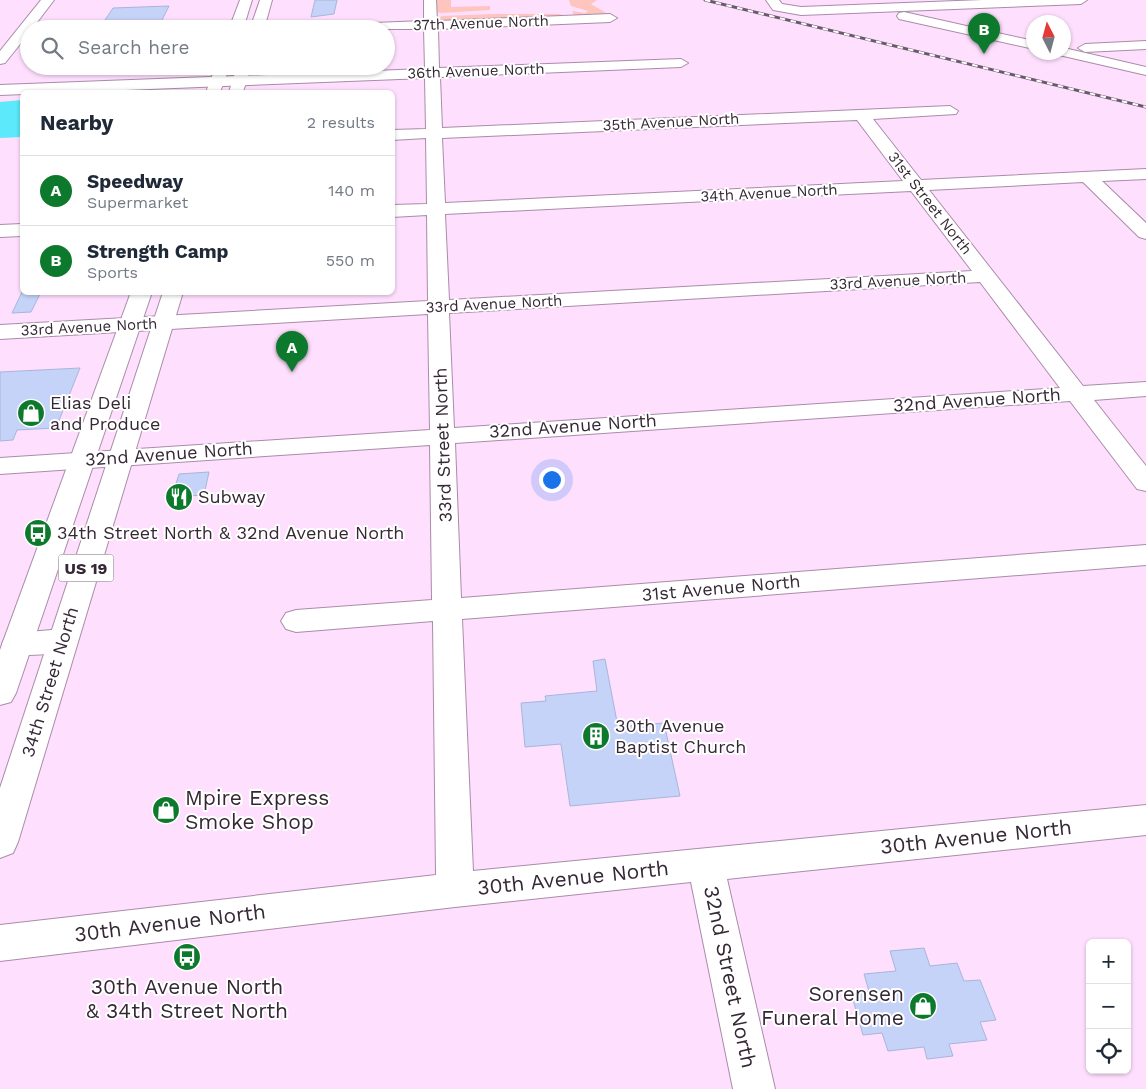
<!DOCTYPE html>
<html lang="en">
<head>
<meta charset="utf-8">
<style>
	body { margin:0; font-family:"Work Sans",sans-serif; background:#f2f2f3; color:#1f2937 }
	.controls { position:absolute; right:15px; bottom:15px; display:grid; overflow:hidden; border-radius:8px; box-shadow:0 1px 4px #0004 }
	.controls button { width:45px; height:45px; display:grid; place-items:center; padding:0; border:0; border-bottom:1px solid #e0e1e3; background:#fff; color:#1f2937; font:25px sans-serif }
	.compass { position:absolute; left:1026px; top:15px; width:45px; height:45px; border-radius:50%; background:#fff; box-shadow:0 1px 4px #0004; rotate:354deg }
	.you { position:absolute; left:551px; top:479px; width:18px; height:18px; margin:-12px; border:4px solid #fff; border-radius:50%; background:#1a73e8; box-shadow:0 0 0 8px #1a73e833 }
	.badge { display:grid; place-items:center; width:32px; height:32px; border-radius:50%; background:#0d792c; color:#fff; font-size:16px; font-weight:700 }
	.pin { position:absolute; translate:-50% -41px; filter:drop-shadow(0 1px 2px #0008) }
	.pin::after { content:''; position:absolute; top:26px; width:18px; height:15px; background:inherit; clip-path:polygon(0 0,100% 0,50% 100%) }
	.list { margin:0; padding:0; list-style:none }
	h2 { display:flex; justify-content:space-between; align-items:center; height:65px; margin:0; padding:0 20px; font-size:21px }
	h2 small { font-size:16px; font-weight:400; color:#747a83 }
	.list li { display:grid; grid-template-columns:32px 1fr auto; gap:15px; align-items:center; box-sizing:border-box; height:70px; padding:0 20px; border-top:1px solid #e0e1e3 }
	.list b { display:block; font-size:19px; white-space:nowrap }
	.list p { margin:0; font-size:16px; white-space:nowrap; color:#747a83 }
	.list em { font-size:16px; font-style:normal; color:#747a83 }
	.icon { flex:none; width:28px; height:28px; fill:none; stroke:currentColor; stroke-width:2; stroke-linecap:round; stroke-linejoin:round }
	.map { position:relative; flex:none; width:1146px; height:1089px; overflow:hidden }
	.search { position:absolute; background:#fff; box-shadow:0 1px 4px #0004; left:20px; top:20px; width:375px; height:55px; display:flex; align-items:center; gap:12px; box-sizing:border-box; padding:0 18px; border-radius:28px; color:#747a83; font-size:19px }
	.panel { position:absolute; background:#fff; box-shadow:0 1px 4px #0004; left:20px; top:90px; width:375px; height:205px; border-radius:8px }
	.map>svg:first-child { display:block }
	.green { fill:#fec5be }
	.water { fill:#5ce9fb }
	.building { fill:#c4d3f7; stroke:#a8b6d9 }
	.lines { fill:none; stroke-linecap:round; stroke-linejoin:round }
	.minor-casing { stroke:#a98ca8; stroke-width:2 }
	.highway-casing { stroke:#a98ca8; stroke-width:2 }
	.minor { fill:#fff; fill-rule:evenodd }
	.highway { fill:#fff; fill-rule:evenodd }
	.rail-casing { stroke:#6a596a; stroke-width:3 }
	.rail { stroke:#fff; stroke-width:2; stroke-dasharray:5.5; stroke-linecap:butt }
	.labels { text-anchor:middle; stroke-width:4; stroke-linejoin:round; paint-order:stroke }
	.far-street-label { font-size:15px; fill:#342834; stroke:#fff }
	.shield { fill:#fff; stroke:#716871; stroke-width:1 }
	.shield-label { font-size:16px; font-weight:bold; fill:#342834 }
	.street-label { font-size:18px; fill:#342834; stroke:#fff }
	.poi-label { font-size:18px; fill:#342834; stroke:#fff; text-anchor:start }
	.near-poi-label { font-size:21px; fill:#342834; stroke:#fff; text-anchor:start }
	.near-street-label { font-size:21px; fill:#342834; stroke:#fff }
</style>
</head>
<body>
<div class="map">
<svg width="1146" height="1089" viewBox="0 0 1146 1089">
	<rect width="100%" height="100%" fill="#ffdffe"/>
	<g class="green">
		<path d="M437,0H451V7L490,6V10L441,13L437,12Z"/>
		<path d="M569,0H597L591,4L608,14L605,16L575,17L572,11L585,13L588,11L571,6Z"/>
		<path d="M492,14H560L565,16L439,21L437,19L442,16Z"/>
	</g>
	<path class="water" d="M22,100V137L0,138V102Z"/>
	<g class="building">
		<path d="M315,0H337L334,14L311,17Z"/>
		<path d="M169,6L161,22L103,23L113,8Z"/>
		<path d="M22,292H41L31,312L12,313Z"/>
		<path d="M80,368L56,428L17,430L13,440L0,441V372Z"/>
		<path d="M209,472L204,495L172,497L179,474Z"/>
		<path d="M605,659L618,727L664,723L680,796L570,806L561,744L525,747L521,703L546,701L545,696L597,691L593,661Z"/>
		<path d="M924,948L930,966L957,963L964,981L980,980L996,1020L980,1022L987,1040L949,1044L953,1056L927,1059L924,1047L888,1051L882,1033L863,1035L851,993L869,991L864,974L896,971L890,951Z"/>
	</g>
	<g class="lines">
		<g class="minor-casing">
			<g id="minor">
				<path d="M41,0H54L32,29H29V33L5,63L0,64V51Z"/>
				<path d="M424,0H436L437,21L610,14L617,18L610,22L438,29L439,68L681,59L688,63L681,67L440,77L442,128L950,106L958,111L956,114L873,119L921,180L1146,169V179L1102,181L1146,223V239L1139,237L1083,182L929,190L1083,386L1146,382V396L1094,400L1146,466V491L1137,489L1070,401L455,443L461,598L1146,545V565L462,619L473,871L1146,805V835L727,879L775,1089H733L691,882L455,907L0,961V925L436,875L433,621L296,632L286,629L281,621L286,613L296,610L432,600L430,445L0,474V458L430,430L428,314L0,339V325L428,301L427,215L392,217V205L427,204L426,138L392,140V130L426,129L425,78L0,95V85L425,69L424,29H315L322,25L424,21ZM857,120L903,181L445,203L442,138ZM911,191L972,271L449,300L445,214ZM980,282L1060,388L454,428L449,313Z"/>
				<path d="M766,0H779L782,4L801,7L983,0H1087L1081,4L801,15L773,10Z"/>
				<path d="M904,12L1034,41V49L899,19L897,16L899,13Z"/>
				<path d="M1146,41V49L1085,52L1078,48L1085,44Z"/>
				<path d="M1064,48L1146,67V75L1059,55L1057,52H1064Z"/>
				<path d="M22,224V236L0,237V225Z"/>
				<path d="M63,629L74,632L78,640L74,648C54,654 26,658 6,652L2,644L6,636L17,633Z"/>
			</g>
		</g>
		<g class="highway-casing">
			<g id="highway">
				<path d="M240,0H252L243,29H229Z"/>
				<path d="M260,0H272L264,29H250Z"/>
				<path d="M216,66H230L220,92H206Z"/>
				<path d="M237,66H251L243,92H229Z"/>
				<path d="M131,292H152L16,693L11,702L0,705V650Z"/>
				<path d="M163,292H183L18,842L13,853L0,858V788Z"/>
			</g>
		</g>
		<use href="#minor" class="minor"/>
		<use href="#highway" class="highway"/>
		<g class="rail-casing">
			<path id="rail" d="M705,0L1146,107"/>
		</g>
		<use href="#rail" class="rail"/>
	</g>
	<defs>
		<g id="shop-disc" transform="scale(1.4375)"><circle r="9.5" fill="#0d792c" stroke="#fff"/><path d="M-5-2.5h2.3a2.7 3.5 0 0 1 5.4 0H5L5.5 6h-11ZM-1.5-2.5h3a1.5 2.3 0 0 0-3 0Z" fill="#fff"/></g>
		<g id="restaurant-disc" transform="scale(1.4375)"><circle r="9.5" fill="#0d792c" stroke="#fff"/><path d="M-5-6h1v4h1v-4h1v4h1v-4h1v5L-1.5 .5V6h-2V.5L-5-1ZM5-6V6H3V1.5H1.5Q1.5-4 5-6Z" fill="#fff"/></g>
		<g id="bus-disc" transform="scale(1.4375)"><circle r="9.5" fill="#0d792c" stroke="#fff"/><path d="M-5-6H5V4H4V6H2V4H-2V6H-4V4H-5ZM-3.5-4V0h7V-4ZM-3.5 1.2v1.5H-2V1.2ZM2 1.2v1.5H3.5V1.2Z" fill="#fff"/></g>
		<g id="building-disc" transform="scale(1.4375)"><circle r="9.5" fill="#0d792c" stroke="#fff"/><path d="M-4-6H4V6H1V3H-1V6H-4ZM-2.5-4.3h1.7v1.8h-1.7ZM.8-4.3h1.7v1.8H.8ZM-2.5-1h1.7V.8h-1.7ZM.8-1h1.7V.8H.8Z" fill="#fff"/></g>
	</defs>
	<g fill-rule="evenodd">
		<use href="#shop-disc" x="31" y="413"/>
		<use href="#restaurant-disc" x="179" y="497"/>
		<use href="#bus-disc" x="38" y="533"/>
		<use href="#building-disc" x="596" y="736"/>
		<use href="#shop-disc" x="166" y="810"/>
		<use href="#bus-disc" x="187" y="957"/>
		<use href="#shop-disc" x="923" y="1006"/>
	</g>
	<g class="labels">
		<g class="far-street-label">
			<text transform="translate(481 23) rotate(-2)" y="5">37th Avenue North</text>
			<text transform="translate(476 71) rotate(-2)" y="5">36th Avenue North</text>
			<text transform="translate(671 122) rotate(-3)" y="5">35th Avenue North</text>
			<text transform="translate(769 193) rotate(-3)" y="5">34th Avenue North</text>
			<text transform="translate(930 203) rotate(52)" y="5">31st Street North</text>
			<text transform="translate(898 281) rotate(-3)" y="5">33rd Avenue North</text>
			<text transform="translate(494 304) rotate(-3)" y="5">33rd Avenue North</text>
			<text transform="translate(89 327) rotate(-3)" y="5">33rd Avenue North</text>
		</g>
		<rect class="shield" x="58.5" y="554.5" width="55" height="27" rx="4"/>
		<g class="shield-label">
			<text x="86" y="574">US 19</text>
		</g>
		<g class="street-label">
			<text transform="translate(977 400) rotate(-4)" y="6">32nd Avenue North</text>
			<text transform="translate(573 426) rotate(-4)" y="6">32nd Avenue North</text>
			<text transform="translate(443 445) rotate(-92)" y="6">33rd Street North</text>
			<text transform="translate(169 454) rotate(-4)" y="6">32nd Avenue North</text>
			<text transform="translate(721 588) rotate(-5)" y="6">31st Avenue North</text>
			<text transform="translate(50 682) rotate(-73)" y="6">34th Street North</text>
		</g>
		<g class="poi-label">
			<text x="50" y="409">Elias Deli<tspan x="50" dy="21">and Produce</tspan></text>
			<text x="198" y="503">Subway</text>
			<text x="57" y="539">34th Street North &amp; 32nd Avenue North</text>
			<text x="615" y="732">30th Avenue<tspan x="615" dy="21">Baptist Church</tspan></text>
		</g>
		<g class="near-poi-label">
			<text x="185" y="805">Mpire Express<tspan x="185" dy="24">Smoke Shop</tspan></text>
			<text x="187" y="994" text-anchor="middle">30th Avenue North<tspan x="187" dy="24">&amp; 34th Street North</tspan></text>
			<text x="904" y="1001" text-anchor="end">Sorensen<tspan x="904" dy="24">Funeral Home</tspan></text>
		</g>
		<g class="near-street-label">
			<text transform="translate(976 837) rotate(-6)" y="7">30th Avenue North</text>
			<text transform="translate(573 878) rotate(-6)" y="7">30th Avenue North</text>
			<text transform="translate(170 923) rotate(-7)" y="7">30th Avenue North</text>
			<text transform="translate(730 977) rotate(78)" y="7">32nd Street North</text>
		</g>
	</g>
</svg>
<div class="controls">
<button>+</button>
<button>−</button>
<button><svg class="icon" aria-label="locate" viewBox="0 0 24 24"><circle cx="12" cy="12" r="6"/><path d="M12 2v4M12 18v4M2 12h4M18 12h4"/></svg></button>
</div>
<svg class="compass" viewBox="-18 -18 36 36"><path d="M0-13l5 13h-10z" fill="#e53935"/><path d="M0 13l5-13h-10z" fill="#747a83"/></svg>
<div class="you"></div>
<div class="pin badge" style="left:292px;top:372px">A</div>
<div class="pin badge" style="left:984px;top:54px">B</div>
<div class="search"><svg class="icon" aria-label="search" viewBox="0 0 24 24"><circle cx="10" cy="10" r="6"/><path d="M15 15l6 6"/></svg>Search here</div>
<section class="panel">
<h2>Nearby<small>2 results</small></h2>
<ul class="list">
<li><span class="badge">A</span><div><b>Speedway</b><p>Supermarket</p></div><em>140 m</em></li>
<li><span class="badge">B</span><div><b>Strength Camp</b><p>Sports</p></div><em>550 m</em></li>
</ul>
</section>
</div>
</body>
</html>
